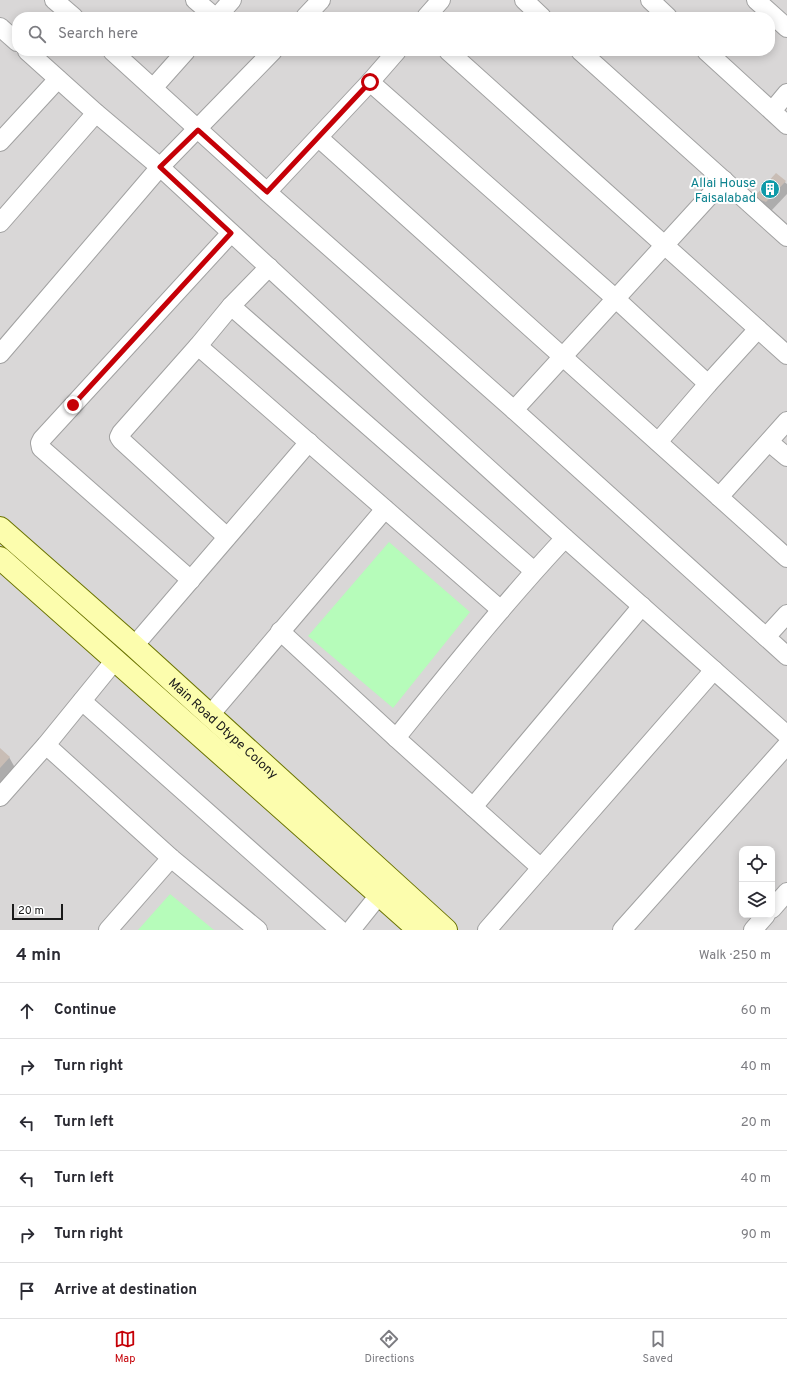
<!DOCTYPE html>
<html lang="en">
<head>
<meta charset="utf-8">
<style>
	body { margin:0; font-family:Overpass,sans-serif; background:#f2f2f3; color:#2b2b33 }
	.controls { position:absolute; right:12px; bottom:12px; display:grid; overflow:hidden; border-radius:8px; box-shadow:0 2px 10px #0003 }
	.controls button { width:36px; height:36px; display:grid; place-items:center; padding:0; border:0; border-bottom:1px solid #e1e1e2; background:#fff; color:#2b2b33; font:20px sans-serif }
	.scale { position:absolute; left:12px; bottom:10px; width:51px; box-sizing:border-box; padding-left:4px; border:2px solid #1a1a1a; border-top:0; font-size:11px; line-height:14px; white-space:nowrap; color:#1a1a1a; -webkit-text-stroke:3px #fff; paint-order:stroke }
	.stop { position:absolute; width:12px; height:12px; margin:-9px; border:3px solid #c50007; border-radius:50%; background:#fff }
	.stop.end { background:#c50007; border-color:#fff; box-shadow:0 1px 4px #0008 }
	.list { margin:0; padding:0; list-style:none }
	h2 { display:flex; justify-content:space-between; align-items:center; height:52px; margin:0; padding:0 16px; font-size:17px }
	h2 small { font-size:13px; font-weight:400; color:#7c7c81 }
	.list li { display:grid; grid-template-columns:26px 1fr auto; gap:12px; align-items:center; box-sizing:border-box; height:56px; padding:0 16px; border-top:1px solid #e1e1e2 }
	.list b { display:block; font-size:15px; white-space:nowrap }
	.list em { font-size:13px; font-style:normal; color:#7c7c81 }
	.icon { flex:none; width:22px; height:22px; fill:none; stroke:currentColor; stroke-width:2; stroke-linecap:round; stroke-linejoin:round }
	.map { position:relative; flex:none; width:787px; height:930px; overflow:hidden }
	.search { position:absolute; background:#fff; box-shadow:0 2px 10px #0003; left:12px; right:12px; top:12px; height:44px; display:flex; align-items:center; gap:10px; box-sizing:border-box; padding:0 14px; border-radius:16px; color:#7c7c81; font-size:15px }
	.sheet { height:388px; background:#fff }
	nav { display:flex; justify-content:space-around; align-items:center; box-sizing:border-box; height:56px; border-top:1px solid #e1e1e2; background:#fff; font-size:11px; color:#7c7c81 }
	nav a { display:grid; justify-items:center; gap:2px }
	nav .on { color:#c50007 }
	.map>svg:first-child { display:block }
	.residential { fill:#d9d7d7; fill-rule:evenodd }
	.park { fill:#b6fcba }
	.shadow { fill:#0003 }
	.building { fill:#c9bdb5 }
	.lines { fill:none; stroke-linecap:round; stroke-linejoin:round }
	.minor-casing { stroke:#a1a1a1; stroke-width:20 }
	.secondary-casing { stroke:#6a7300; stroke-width:24 }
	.minor { stroke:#fff; stroke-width:18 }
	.secondary { stroke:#fcfdad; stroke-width:22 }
	.route { stroke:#c50007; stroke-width:5 }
	.labels { text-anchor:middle; stroke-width:4; stroke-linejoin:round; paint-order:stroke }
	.culture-label { font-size:13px; fill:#0d838f; stroke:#fff; text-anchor:end }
	.street-label { font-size:13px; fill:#1a1a1a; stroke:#fff }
</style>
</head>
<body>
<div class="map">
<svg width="787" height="930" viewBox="0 0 787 930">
	<rect width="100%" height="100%" fill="#ede8df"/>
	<path class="residential" d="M0,0H787V930H0ZM17,17H770V51H17ZM742,849H772V915H742Z"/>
	<g class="park">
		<path d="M389,542L470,612L393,708L308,636Z"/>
		<path d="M170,894L214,930H138Z"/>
	</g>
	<g class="shadow">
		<path d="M776,175L787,184V194L771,211L756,197Z"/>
		<path d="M0,750L9,757L19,775L0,798Z"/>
	</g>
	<g class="building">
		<path d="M776,173L786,181L766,202L754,197Z"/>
		<path d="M0,748L10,757L0,768Z"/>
	</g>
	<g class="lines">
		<g class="minor-casing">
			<g id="minor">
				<path d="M54,0L74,17"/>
				<path d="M195,0L215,17"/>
				<path d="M524,0L542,17"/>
				<path d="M650,0L668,17"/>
				<path d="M756,0L787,28"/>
				<path d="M217,17L232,0"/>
				<path d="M305,17L321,0"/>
				<path d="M426,17L441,0"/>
				<path d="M0,27L17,42"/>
				<path d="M27,51L96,113L160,167L415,402L565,538L787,735"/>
				<path d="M112,51L267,192L514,410L787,656"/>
				<path d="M448,51L787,355"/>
				<path d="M580,51L787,237"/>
				<path d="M706,51L787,125"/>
				<path d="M370,82L616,299L708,384"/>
				<path d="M153,88L186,51"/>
				<path d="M772,111L787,93"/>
				<path d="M319,138L787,558"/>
				<path d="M0,142L58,79"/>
				<path d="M267,192L370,82L397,51"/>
				<path d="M0,223L96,113"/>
				<path d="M231,306L534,571"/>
				<path d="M198,346L231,306L269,267"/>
				<path d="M0,354L160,167L273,51"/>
				<path d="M514,410L724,180"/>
				<path d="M658,442L708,384L758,329"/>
				<path d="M769,442L787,457"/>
				<path d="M719,497L787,421"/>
				<path d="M227,537L121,440L119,437L121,433L198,346L501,610"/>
				<path d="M191,580L41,448L40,443L42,439L231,233"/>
				<path d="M280,631L396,738L541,868L714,670"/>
				<path d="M766,637L787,614"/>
				<path d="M134,646L309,442"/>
				<path d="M82,701L340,930"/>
				<path d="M210,715L385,509"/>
				<path d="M396,738C451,670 505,602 565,538"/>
				<path d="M46,745L171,858L258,930"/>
				<path d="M0,797L46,745L116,659"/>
				<path d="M473,807L642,606"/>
				<path d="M772,909L787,892"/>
				<path d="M108,930L171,858"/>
				<path d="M351,930L379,895"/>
				<path d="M487,930L541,868"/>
				<path d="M622,930L787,745"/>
				<path d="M753,930L766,915"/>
			</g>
		</g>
		<g class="secondary-casing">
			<g id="secondary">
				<path id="s1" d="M0,528L134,646L446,930"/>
				<path d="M0,558L419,930"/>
			</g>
		</g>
		<use href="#minor" class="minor"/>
		<use href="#secondary" class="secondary"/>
	</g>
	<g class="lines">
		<path class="route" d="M73,405L231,233L160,167L198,130L267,192L370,82"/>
	</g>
	<defs>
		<g id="building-disc" transform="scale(1)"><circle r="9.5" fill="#0f9aa8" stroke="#fff"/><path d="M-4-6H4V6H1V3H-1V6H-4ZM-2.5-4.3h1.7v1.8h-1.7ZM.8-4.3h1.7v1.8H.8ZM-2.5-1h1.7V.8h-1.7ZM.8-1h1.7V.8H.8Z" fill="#fff"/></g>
	</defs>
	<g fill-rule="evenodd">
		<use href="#building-disc" x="770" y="189"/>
	</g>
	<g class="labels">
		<g class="culture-label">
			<text x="756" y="187">Allai House<tspan x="756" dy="15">Faisalabad</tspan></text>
		</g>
		<g class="street-label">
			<text dy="5" stroke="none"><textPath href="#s1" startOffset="300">Main Road Dtype Colony</textPath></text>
		</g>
	</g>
</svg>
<div class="controls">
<button><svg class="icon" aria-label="locate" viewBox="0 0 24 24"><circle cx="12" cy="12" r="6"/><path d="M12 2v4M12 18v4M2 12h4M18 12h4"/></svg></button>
<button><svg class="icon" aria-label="layers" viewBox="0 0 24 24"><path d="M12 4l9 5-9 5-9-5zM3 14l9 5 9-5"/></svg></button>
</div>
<div class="scale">20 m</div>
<div class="stop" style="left:370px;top:82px"></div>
<div class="stop end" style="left:73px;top:405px"></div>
<div class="search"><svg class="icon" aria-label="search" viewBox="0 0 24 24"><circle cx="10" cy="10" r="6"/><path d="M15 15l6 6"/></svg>Search here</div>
</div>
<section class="sheet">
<h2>4 min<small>Walk · 250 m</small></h2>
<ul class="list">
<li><svg class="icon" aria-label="ahead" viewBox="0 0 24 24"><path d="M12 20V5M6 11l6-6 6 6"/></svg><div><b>Continue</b></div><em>60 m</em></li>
<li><svg class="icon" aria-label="right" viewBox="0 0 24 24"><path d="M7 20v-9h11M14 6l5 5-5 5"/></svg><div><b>Turn right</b></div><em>40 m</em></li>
<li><svg class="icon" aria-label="left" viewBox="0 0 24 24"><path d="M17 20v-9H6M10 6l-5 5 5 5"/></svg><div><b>Turn left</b></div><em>20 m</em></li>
<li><svg class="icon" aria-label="left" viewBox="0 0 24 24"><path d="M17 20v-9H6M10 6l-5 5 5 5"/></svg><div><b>Turn left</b></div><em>40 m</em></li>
<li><svg class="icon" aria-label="right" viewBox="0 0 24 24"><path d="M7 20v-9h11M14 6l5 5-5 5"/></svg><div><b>Turn right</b></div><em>90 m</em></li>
<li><svg class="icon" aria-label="arrive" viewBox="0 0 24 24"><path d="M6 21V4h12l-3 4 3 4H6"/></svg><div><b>Arrive at destination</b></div></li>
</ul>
</section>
<nav>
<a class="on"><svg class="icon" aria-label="map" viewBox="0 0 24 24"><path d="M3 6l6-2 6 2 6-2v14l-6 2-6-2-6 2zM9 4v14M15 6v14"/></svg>Map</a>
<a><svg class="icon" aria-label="directions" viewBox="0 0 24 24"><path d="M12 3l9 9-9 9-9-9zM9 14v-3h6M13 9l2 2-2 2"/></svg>Directions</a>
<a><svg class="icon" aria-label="saved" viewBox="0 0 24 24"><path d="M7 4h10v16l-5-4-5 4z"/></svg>Saved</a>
</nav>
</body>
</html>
